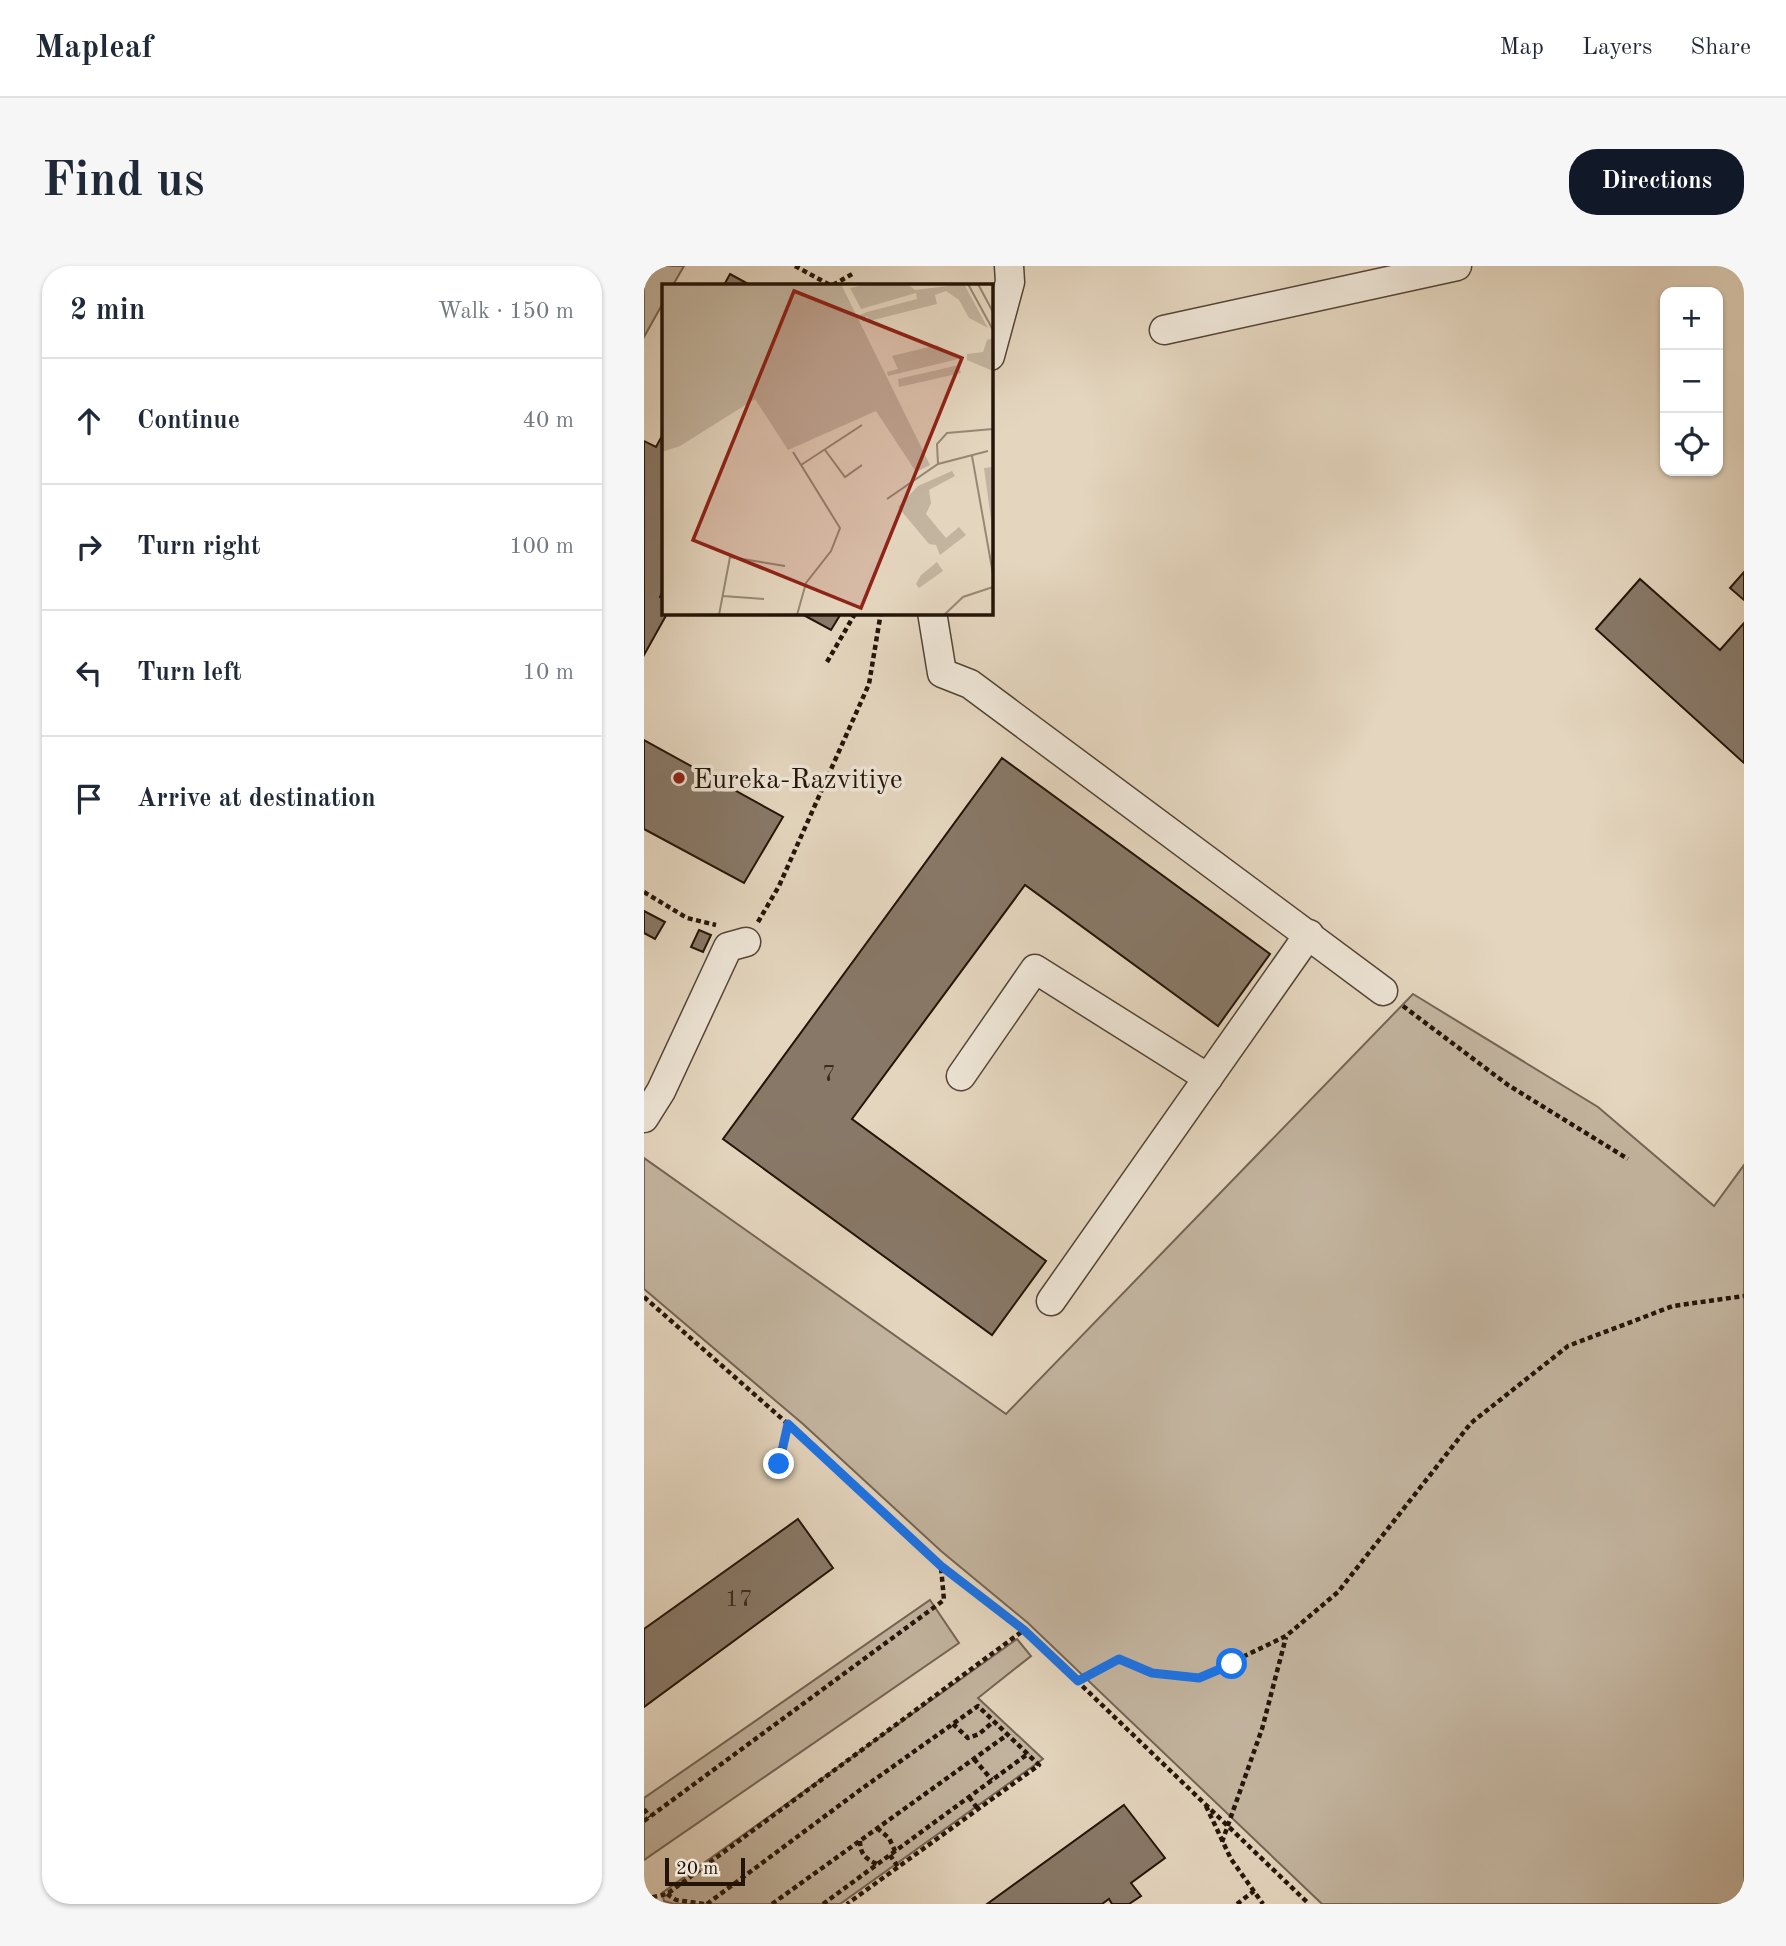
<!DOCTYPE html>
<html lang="en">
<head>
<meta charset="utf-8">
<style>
	body { margin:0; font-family:"Old Standard TT",serif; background:#f6f6f7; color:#1f2937 }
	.controls { position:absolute; right:21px; top:21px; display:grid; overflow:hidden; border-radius:14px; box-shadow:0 2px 5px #0004 }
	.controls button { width:63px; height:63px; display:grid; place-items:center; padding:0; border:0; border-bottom:2px solid #e0e1e3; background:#fff; color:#1f2937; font:35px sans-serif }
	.scale { position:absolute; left:21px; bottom:18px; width:80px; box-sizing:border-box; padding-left:7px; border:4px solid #241408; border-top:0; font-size:19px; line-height:24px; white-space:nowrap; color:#241408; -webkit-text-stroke:5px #ede4d5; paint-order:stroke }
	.stop { position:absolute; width:21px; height:21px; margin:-16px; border:5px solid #1a73e8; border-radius:50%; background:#fff }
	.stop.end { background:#1a73e8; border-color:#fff; box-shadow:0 2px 7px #0008 }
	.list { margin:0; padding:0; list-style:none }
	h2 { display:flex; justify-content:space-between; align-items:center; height:91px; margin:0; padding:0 28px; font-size:30px }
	h2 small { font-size:23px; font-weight:400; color:#747a83 }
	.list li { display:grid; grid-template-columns:46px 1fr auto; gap:21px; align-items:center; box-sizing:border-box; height:126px; padding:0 28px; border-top:2px solid #e0e1e3 }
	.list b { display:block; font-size:26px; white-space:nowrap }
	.list em { font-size:23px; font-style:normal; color:#747a83 }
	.icon { flex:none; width:38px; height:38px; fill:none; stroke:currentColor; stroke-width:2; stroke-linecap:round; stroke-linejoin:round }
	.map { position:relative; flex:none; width:1100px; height:1638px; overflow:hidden; border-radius:28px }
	header { display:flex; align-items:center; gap:42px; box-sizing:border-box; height:98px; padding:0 35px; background:#fff; border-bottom:2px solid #e0e1e3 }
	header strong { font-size:33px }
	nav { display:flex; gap:38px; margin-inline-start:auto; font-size:24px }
	.intro { display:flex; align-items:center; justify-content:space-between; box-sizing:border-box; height:168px; padding:0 42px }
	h1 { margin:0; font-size:49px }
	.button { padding:18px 32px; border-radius:28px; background:#111827; color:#fff; font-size:24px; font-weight:700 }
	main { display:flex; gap:42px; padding:0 42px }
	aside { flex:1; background:#fff; border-radius:28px; box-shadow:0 2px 5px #0004 }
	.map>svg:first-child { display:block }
	.green { fill:#c3b49f; stroke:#746454; stroke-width:2 }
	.building { fill:#887867; stroke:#241408; stroke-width:2 }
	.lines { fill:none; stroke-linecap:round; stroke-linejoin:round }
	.minor-casing { stroke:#544436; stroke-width:31 }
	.path { stroke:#241408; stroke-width:4.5; stroke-dasharray:5 3.5; stroke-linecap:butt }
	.minor { stroke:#ede4d5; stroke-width:28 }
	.route { stroke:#1a73e8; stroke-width:9 }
	.poi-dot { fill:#8f2418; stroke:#ede4d5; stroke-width:2.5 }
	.labels { text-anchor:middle; stroke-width:7; stroke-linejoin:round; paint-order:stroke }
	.number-label { font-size:24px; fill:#3d2d20 }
	.poi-label { font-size:28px; fill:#241408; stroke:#ede4d5; text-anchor:start }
	.inset-road { fill:none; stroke:#978875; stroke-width:2 }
	.view { fill:#8f2418; fill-opacity:0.15; stroke:#8f2418; stroke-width:3.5 }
	.inset-edge { fill:none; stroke:#241408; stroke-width:3.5 }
</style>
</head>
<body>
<header>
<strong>Mapleaf</strong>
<nav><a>Map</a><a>Layers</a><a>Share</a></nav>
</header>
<div class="intro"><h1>Find us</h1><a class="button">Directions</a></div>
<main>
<aside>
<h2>2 min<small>Walk · 150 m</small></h2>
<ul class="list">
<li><svg class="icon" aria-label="ahead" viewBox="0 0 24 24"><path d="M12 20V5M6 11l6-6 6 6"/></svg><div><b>Continue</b></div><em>40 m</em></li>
<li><svg class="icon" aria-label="right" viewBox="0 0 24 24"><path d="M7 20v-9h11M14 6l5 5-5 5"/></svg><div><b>Turn right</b></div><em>100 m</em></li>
<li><svg class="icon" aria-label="left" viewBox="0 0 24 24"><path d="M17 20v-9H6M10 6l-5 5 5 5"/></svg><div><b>Turn left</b></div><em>10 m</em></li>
<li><svg class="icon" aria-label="arrive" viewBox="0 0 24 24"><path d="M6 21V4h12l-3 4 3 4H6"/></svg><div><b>Arrive at destination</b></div></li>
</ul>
</aside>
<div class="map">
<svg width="1100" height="1638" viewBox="0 0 1100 1638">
	<rect width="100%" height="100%" fill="#e4d5be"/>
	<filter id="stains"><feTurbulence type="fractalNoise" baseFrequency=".00286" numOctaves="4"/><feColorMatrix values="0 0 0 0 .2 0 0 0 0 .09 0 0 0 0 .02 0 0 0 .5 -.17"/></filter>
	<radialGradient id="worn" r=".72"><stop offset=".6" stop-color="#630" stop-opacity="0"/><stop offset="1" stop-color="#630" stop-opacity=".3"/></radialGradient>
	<g class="green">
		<path d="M0,0H40L29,19H19V37L0,71Z"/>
		<path d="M769,728L954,841L1070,940L1100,899V1638H678L384,1357L297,1285L159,1158L0,1023V892L362,1148Z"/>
		<path d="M286,1334L315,1377L0,1594V1532Z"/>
		<path d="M373,1373L387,1390L334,1432L399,1493L196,1638H30L20,1635L18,1627Z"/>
	</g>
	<g class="building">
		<path d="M86,8L106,19H80Z"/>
		<path d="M19,168V325L16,331L19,333V346H24L0,389V175L12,181Z"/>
		<path d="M1100,306V334L1086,322Z"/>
		<path d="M996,313L1076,384L1100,357V497L952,363Z"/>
		<path d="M154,346H198L187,364Z"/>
		<path d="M0,474L139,551L100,617L0,563Z"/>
		<path d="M358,492L626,688L574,760L381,619L208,853L402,995L348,1069L79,873Z"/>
		<path d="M0,645L21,656L11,673L0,667Z"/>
		<path d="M55,664L67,669L59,686L47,681Z"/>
		<path d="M154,1253L189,1302L0,1441V1363Z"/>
		<path d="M480,1539L521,1592L487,1617L497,1630L485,1638H468L465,1633L458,1638H343Z"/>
	</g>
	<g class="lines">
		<g class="minor-casing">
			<g id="minor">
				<path d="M520,64L813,0"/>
				<path d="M346,90L366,16L365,0"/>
				<path d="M288,346L298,407L326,418L739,725"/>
				<path d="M317,810L391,703L564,812"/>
				<path d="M0,852L17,825L84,681L102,676"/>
				<path d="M407,1035L665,668"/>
			</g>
		</g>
		<g class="path">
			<path d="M151,0L186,19"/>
			<path d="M189,19L210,7"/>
			<path d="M183,396L212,346"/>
			<path d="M0,626L43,652L72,659"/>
			<path d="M114,656L135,620L225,418L237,346"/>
			<path d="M759,740L864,819L984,893"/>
			<path d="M0,1031L144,1158L297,1300L380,1364L665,1638"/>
			<path d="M135,1198L144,1159"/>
			<path d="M434,1415L475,1393L508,1407L555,1412L642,1370L694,1326L827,1157L924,1080L1029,1040L1100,1030"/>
			<path d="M309,1458L324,1472L335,1468L349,1456"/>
			<path d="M330,1493L348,1514"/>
			<path d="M325,1531L334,1543"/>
			<path d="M562,1540L587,1593L619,1638"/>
			<path d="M0,1543L6,1551"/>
			<path d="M0,1555L300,1334L297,1301"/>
			<path d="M233,1562L245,1572L251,1585"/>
			<path d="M216,1575C216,1587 221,1593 233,1598"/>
			<path d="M578,1576L618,1463L642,1371"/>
			<path d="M246,1589L254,1601"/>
			<path d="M23,1628L32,1634L60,1638"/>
			<path d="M0,1633L23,1628L380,1364"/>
			<path d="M63,1638L216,1524L334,1440L395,1499L203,1638"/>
			<path d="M128,1638L363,1469"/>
			<path d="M179,1638L385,1487"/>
			<path d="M593,1638L610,1625"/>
		</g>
		<use href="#minor" class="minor"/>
	</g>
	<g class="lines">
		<path class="route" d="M135,1198L144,1158L297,1300L380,1364L434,1415L475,1393L508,1407L555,1412L588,1398"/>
	</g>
	<circle class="poi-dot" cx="35" cy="512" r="7"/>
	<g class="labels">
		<g class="number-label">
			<text x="185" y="815">7</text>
			<text x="95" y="1340">17</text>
		</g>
		<g class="poi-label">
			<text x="49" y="522">Eureka-Razvitiye</text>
		</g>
	</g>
	<g transform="translate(18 18)">
		<rect width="331" height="331" fill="#e4d5be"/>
		<path d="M0,0H179L268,181L254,188L214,127L126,166L93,115L18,162L0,168ZM206,0H245L253,6L302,0L326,44L307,34L297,16L284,7L273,11L275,20L207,37L205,32L201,38L198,31L205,28L255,15L254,9L199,25L188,4ZM331,54V87L305,76V70L321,68L325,56ZM275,61L296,75L226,92L225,88L236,85L230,72ZM297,81L299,89L237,103L236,95ZM331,183V250L322,184ZM290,187L293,192L267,206L269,219L264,230L284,254L297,243L304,251L278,271L274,261L267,260L236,223L256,202ZM275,278L281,287L257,304L254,300L259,291Z" fill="#c3b49f"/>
		<path class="inset-road" d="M306,0L331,46M316,0L331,28M163,166L183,193L200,181M131,168L178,244L169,267L144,299L135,331M310,172L331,290M276,180L275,160L285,149L331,145M139,181L200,141M225,215L276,180L326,167M61,312L102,315M57,331L68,273L123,282M282,331L301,313L331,303"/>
		<path class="view" d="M132,7L300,74L199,324L31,256Z"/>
		<rect width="331" height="331" class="inset-edge"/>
	</g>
	<rect width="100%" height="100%" filter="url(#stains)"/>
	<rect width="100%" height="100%" fill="url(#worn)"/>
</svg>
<div class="controls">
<button>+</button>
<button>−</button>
<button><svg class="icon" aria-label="locate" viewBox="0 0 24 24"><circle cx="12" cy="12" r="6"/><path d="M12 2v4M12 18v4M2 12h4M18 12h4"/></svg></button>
</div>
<div class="scale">20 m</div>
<div class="stop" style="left:588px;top:1398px"></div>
<div class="stop end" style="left:135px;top:1198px"></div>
</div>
</main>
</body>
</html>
